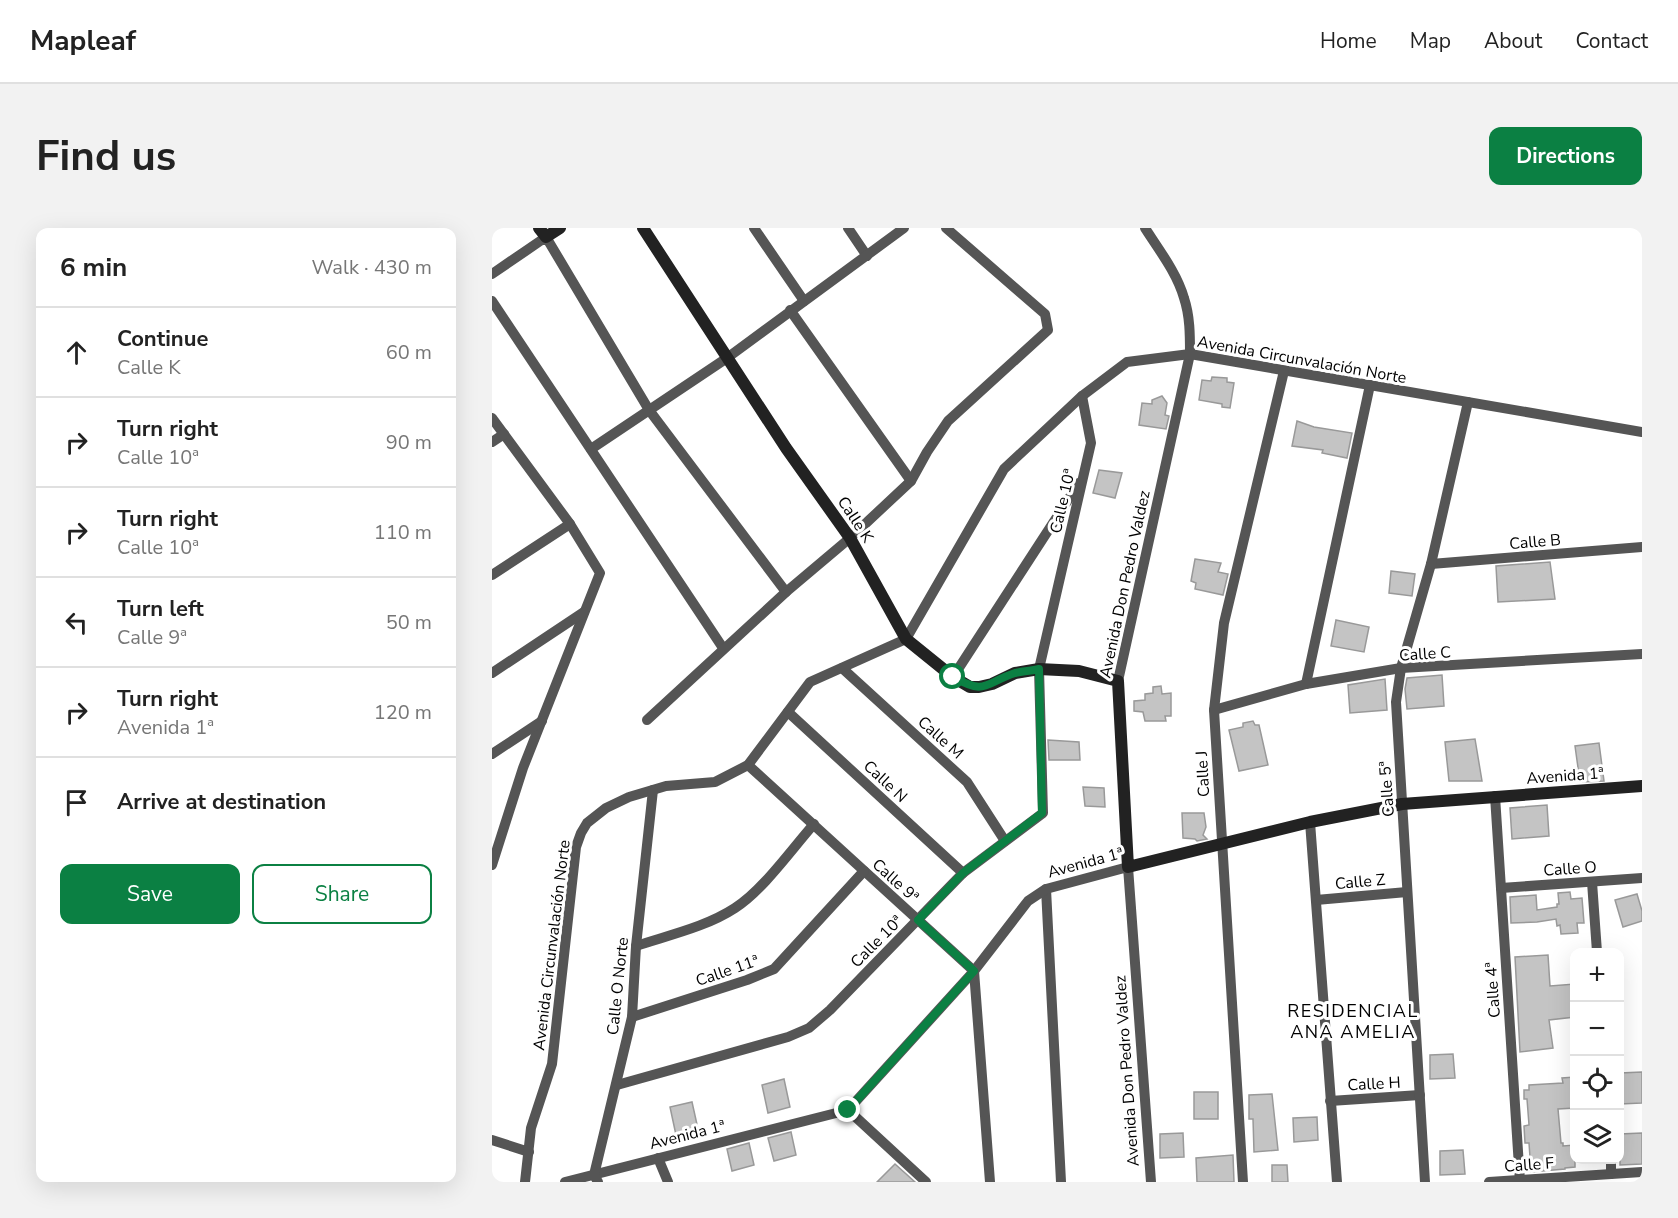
<!DOCTYPE html>
<html lang="en">
<head>
<meta charset="utf-8">
<style>
	body { margin:0; font-family:"Nunito Sans",sans-serif; background:#f2f2f2; color:#222 }
	.controls { position:absolute; right:18px; bottom:18px; display:grid; overflow:hidden; border-radius:12px; box-shadow:0 6px 24px #0002 }
	.controls button { width:54px; height:54px; display:grid; place-items:center; padding:0; border:0; border-bottom:2px solid #e0e0e0; background:#fff; color:#222; font:30px sans-serif }
	.stop { position:absolute; width:18px; height:18px; margin:-14px; border:4px solid #0b8043; border-radius:50%; background:#fff }
	.stop.end { background:#0b8043; border-color:#fff; box-shadow:0 2px 6px #0008 }
	.list { margin:0; padding:0; list-style:none }
	h2 { display:flex; justify-content:space-between; align-items:center; height:78px; margin:0; padding:0 24px; font-size:26px }
	h2 small { font-size:20px; font-weight:400; color:#767676 }
	.list li { display:grid; grid-template-columns:39px 1fr auto; gap:18px; align-items:center; box-sizing:border-box; height:90px; padding:0 24px; border-top:2px solid #e0e0e0 }
	.list b { display:block; font-size:22px; white-space:nowrap }
	.list p { margin:0; font-size:20px; white-space:nowrap; color:#767676 }
	.list em { font-size:20px; font-style:normal; color:#767676 }
	.actions { display:flex; gap:12px; padding:18px 24px }
	.actions a { flex:1; padding:14px 0; border:2px solid #0b8043; border-radius:12px; text-align:center; font-size:21px; color:#0b8043 }
	.actions .main { background:#0b8043; color:#fff }
	.icon { flex:none; width:33px; height:33px; fill:none; stroke:currentColor; stroke-width:2; stroke-linecap:round; stroke-linejoin:round }
	.map { position:relative; flex:none; width:1150px; height:954px; overflow:hidden; border-radius:12px }
	header { display:flex; align-items:center; gap:36px; box-sizing:border-box; height:84px; padding:0 30px; background:#fff; border-bottom:2px solid #e0e0e0 }
	header strong { font-size:28px }
	nav { display:flex; gap:33px; margin-inline-start:auto; font-size:21px }
	.intro { display:flex; align-items:center; justify-content:space-between; box-sizing:border-box; height:144px; padding:0 36px }
	h1 { margin:0; font-size:42px }
	.button { padding:15px 27px; border-radius:12px; background:#0b8043; color:#fff; font-size:21px; font-weight:700 }
	main { display:flex; gap:36px; padding:0 36px }
	aside { flex:1; background:#fff; border-radius:12px; box-shadow:0 6px 24px #0002 }
	.map>svg:first-child { display:block }
	.building { fill:#c4c4c4; stroke:#999; stroke-width:1.5 }
	.lines { fill:none; stroke-linecap:round; stroke-linejoin:round }
	.street { stroke:#555; stroke-width:10 }
	.secondary { stroke:#222; stroke-width:12 }
	.route { stroke:#0b8043; stroke-width:8 }
	.labels { text-anchor:middle; stroke-width:6; stroke-linejoin:round; paint-order:stroke }
	.street-label { font-size:16px; fill:#000; stroke:#fff }
	.neighbourhood-label { font-size:18px; letter-spacing:1.5px; fill:#000; stroke:#fff }
</style>
</head>
<body>
<header>
<strong>Mapleaf</strong>
<nav><a>Home</a><a>Map</a><a>About</a><a>Contact</a></nav>
</header>
<div class="intro"><h1>Find us</h1><a class="button">Directions</a></div>
<main>
<aside>
<h2>6 min<small>Walk · 430 m</small></h2>
<ul class="list">
<li><svg class="icon" aria-label="ahead" viewBox="0 0 24 24"><path d="M12 20V5M6 11l6-6 6 6"/></svg><div><b>Continue</b><p>Calle K</p></div><em>60 m</em></li>
<li><svg class="icon" aria-label="right" viewBox="0 0 24 24"><path d="M7 20v-9h11M14 6l5 5-5 5"/></svg><div><b>Turn right</b><p>Calle 10ª</p></div><em>90 m</em></li>
<li><svg class="icon" aria-label="right" viewBox="0 0 24 24"><path d="M7 20v-9h11M14 6l5 5-5 5"/></svg><div><b>Turn right</b><p>Calle 10ª</p></div><em>110 m</em></li>
<li><svg class="icon" aria-label="left" viewBox="0 0 24 24"><path d="M17 20v-9H6M10 6l-5 5 5 5"/></svg><div><b>Turn left</b><p>Calle 9ª</p></div><em>50 m</em></li>
<li><svg class="icon" aria-label="right" viewBox="0 0 24 24"><path d="M7 20v-9h11M14 6l5 5-5 5"/></svg><div><b>Turn right</b><p>Avenida 1ª</p></div><em>120 m</em></li>
<li><svg class="icon" aria-label="arrive" viewBox="0 0 24 24"><path d="M6 21V4h12l-3 4 3 4H6"/></svg><div><b>Arrive at destination</b></div></li>
</ul>
<div class="actions"><a class="main">Save</a><a>Share</a></div>
</aside>
<div class="map">
<svg width="1150" height="954" viewBox="0 0 1150 954">
	<rect width="100%" height="100%" fill="#fff"/>
	<g class="building">
		<path d="M720,149L735,150V154L742,155L738,180L730,179V176L707,172L710,152L719,153Z"/>
		<path d="M670,168L675,175L673,187L677,188L674,201L647,197L650,175L660,176V172Z"/>
		<path d="M805,193L822,199L860,205L855,230L830,225L831,222L800,218Z"/>
		<path d="M607,242L630,245L623,270L601,265Z"/>
		<path d="M703,331L729,335L726,344L736,346L731,367L703,361L704,355L699,353Z"/>
		<path d="M1058,334L1063,371L1006,374L1004,338Z"/>
		<path d="M899,343L923,346L920,368L897,365Z"/>
		<path d="M844,392L877,399L872,424L839,418Z"/>
		<path d="M950,447L952,478L915,481L913,461L915,450Z"/>
		<path d="M893,451L895,482L858,485L856,457Z"/>
		<path d="M669,458L670,466L679,465V488H673L674,493H653L651,484L642,483V473L653,472V466L661,465V459Z"/>
		<path d="M761,493L763,497H767L776,537L747,543L737,502L751,499V495Z"/>
		<path d="M983,511L990,553H957L953,514Z"/>
		<path d="M556,512L587,514L588,532H557Z"/>
		<path d="M1107,515L1112,553L1088,554L1083,518Z"/>
		<path d="M591,559L612,560L613,579L593,578Z"/>
		<path d="M1055,577L1057,608L1020,611L1018,580Z"/>
		<path d="M690,585H712L714,599L711,607L715,611L705,613L703,611L691,610Z"/>
		<path d="M1078,664L1079,671L1090,670L1092,695H1085L1086,705L1069,706L1068,697L1065,698L1064,691L1045,694L1019,695L1018,669L1044,667L1045,682L1065,679V676H1067L1066,665Z"/>
		<path d="M1145,666L1150,683V693L1131,699L1123,672Z"/>
		<path d="M1056,727L1058,758L1083,756V789L1057,792L1061,820L1028,824L1023,729Z"/>
		<path d="M961,826L963,850L938,851V827Z"/>
		<path d="M1150,844V875L1128,876V845Z"/>
		<path d="M1083,849V880L1066,881L1069,915H1071V918L1083,917V939L1073,940V941L1039,944L1037,915H1033L1032,898L1037,897L1035,871H1032V862H1037V857L1071,855L1070,850Z"/>
		<path d="M292,851L298,879L276,885L270,857Z"/>
		<rect x="702" y="864" width="24" height="27"/>
		<path d="M780,866L786,922L762,924L761,891H757V867Z"/>
		<path d="M200,874L206,901L184,907L178,879Z"/>
		<path d="M825,889L826,912L802,914L801,890Z"/>
		<path d="M299,904L304,927L282,933L276,910Z"/>
		<path d="M691,905L692,929L668,930V906Z"/>
		<path d="M1150,905V936L1128,937V906Z"/>
		<path d="M257,915L262,937L240,943L235,921Z"/>
		<path d="M971,922L973,946L948,947V923Z"/>
		<path d="M741,927L742,954H705L704,930Z"/>
		<path d="M403,936L423,954H385Z"/>
		<path d="M780,937H795L796,954H780Z"/>
	</g>
	<g class="lines">
		<g class="street">
			<path d="M262,0L312,73"/>
			<path d="M356,0L375,28"/>
			<path d="M0,46L54,9L157,182L294,364L358,310L419,253L435,224L456,193L556,102L553,86L454,0"/>
			<path d="M0,73L231,420"/>
			<path d="M298,82L419,253"/>
			<path d="M0,190L78,296L108,345L31,540L0,637"/>
			<path d="M0,214L12,206"/>
			<path d="M99,221L235,130L412,0"/>
			<path d="M939,336L1150,319"/>
			<path d="M0,347L78,296"/>
			<path d="M350,440L475,554L513,613"/>
			<path d="M0,445L92,384"/>
			<path d="M461,449L587,255"/>
			<path d="M626,453L698,126C698,107 698,88 692,70C685,45 667,22 653,0"/>
			<path d="M814,456L878,157"/>
			<path d="M722,482L814,456L909,440L1150,426"/>
			<path d="M296,484L471,645"/>
			<path d="M155,492L294,364"/>
			<path d="M0,526L50,493"/>
			<path d="M256,537L482,743L498,954"/>
			<path d="M1003,568L1028,954"/>
			<path d="M818,594L845,954"/>
			<path d="M1100,654L1105,724"/>
			<path d="M1009,660L1150,650"/>
			<path d="M554,661L569,954"/>
			<path d="M824,672L915,664"/>
			<path d="M144,718C177,707 214,699 243,680C271,662 299,622 322,596"/>
			<path d="M140,789L255,752L282,741L372,643"/>
			<path d="M125,857L296,809L317,800L338,782L471,645L551,585L547,441L599,215L590,168"/>
			<path d="M838,873L928,867"/>
			<path d="M356,882L434,954"/>
			<path d="M0,912L37,924"/>
			<path d="M166,930L176,954"/>
			<path d="M1119,932V946"/>
			<path d="M33,954L39,900L60,836L84,619L89,605L95,595L114,580L137,569L174,558L223,554L256,537L318,454L414,411L512,241L590,168L635,134L698,126L1150,204"/>
			<path d="M73,954L356,882L482,743L536,673L554,661L636,639L659,954"/>
			<path d="M106,954L102,947L140,789L144,718L161,562"/>
			<path d="M751,954L722,482L732,395L792,143"/>
			<path d="M933,954L904,474L909,440L939,336L976,174"/>
			<path d="M997,954L1150,944"/>
		</g>
		<g class="secondary">
			<path d="M47,0L54,9L68,0"/>
			<path d="M151,0L294,220L358,310L414,411L461,449L478,459H487L500,456L523,445L547,441L587,443L626,453L636,639L818,594L910,576L1150,558"/>
		</g>
	</g>
	<g class="lines">
		<path class="route" d="M356,882L482,743L426,692L471,645L550,585L547,441C539,443 531,443 523,445C492,455 495,468 461,449"/>
	</g>
	<g class="labels">
		<g class="street-label">
			<text transform="translate(810 131) rotate(10)" y="6">Avenida Circunvalación Norte</text>
			<text transform="translate(570 273) rotate(-77)" y="6">Calle 10ª</text>
			<text transform="translate(364 291) rotate(57)" y="6">Calle K</text>
			<text transform="translate(1043 313) rotate(-5)" y="6">Calle B</text>
			<text transform="translate(632 356) rotate(-78)" y="6">Avenida Don Pedro Valdez</text>
			<text transform="translate(933 425) rotate(-4)" y="6">Calle C</text>
			<text transform="translate(449 509) rotate(42)" y="6">Calle M</text>
			<text transform="translate(710 546) rotate(-93)" y="6">Calle J</text>
			<text transform="translate(1073 547) rotate(-4)" y="6">Avenida 1ª</text>
			<text transform="translate(394 553) rotate(43)" y="6">Calle N</text>
			<text transform="translate(894 561) rotate(-94)" y="6">Calle 5ª</text>
			<text transform="translate(593 634) rotate(-15)" y="6">Avenida 1ª</text>
			<text transform="translate(1078 640) rotate(-4)" y="6">Calle O</text>
			<text transform="translate(404 652) rotate(42)" y="6">Calle 9ª</text>
			<text transform="translate(868 653) rotate(-5)" y="6">Calle Z</text>
			<text transform="translate(384 713) rotate(-45)" y="6">Calle 10ª</text>
			<text transform="translate(59 717) rotate(-83)" y="6">Avenida Circunvalación Norte</text>
			<text transform="translate(235 742) rotate(-19)" y="6">Calle 11ª</text>
			<text transform="translate(125 758) rotate(-84)" y="6">Calle O Norte</text>
			<text transform="translate(1000 762) rotate(-94)" y="6">Calle 4ª</text>
			<text transform="translate(634 843) rotate(-94)" y="6">Avenida Don Pedro Valdez</text>
			<text transform="translate(882 855) rotate(-3)" y="6">Calle H</text>
			<text transform="translate(195 906) rotate(-14)" y="6">Avenida 1ª</text>
			<text transform="translate(1037 936) rotate(-4)" y="6">Calle F</text>
		</g>
		<g class="neighbourhood-label">
			<text x="861" y="789">RESIDENCIAL<tspan x="861" dy="21">ANA AMELIA</tspan></text>
		</g>
	</g>
</svg>
<div class="controls">
<button>+</button>
<button>−</button>
<button><svg class="icon" aria-label="locate" viewBox="0 0 24 24"><circle cx="12" cy="12" r="6"/><path d="M12 2v4M12 18v4M2 12h4M18 12h4"/></svg></button>
<button><svg class="icon" aria-label="layers" viewBox="0 0 24 24"><path d="M12 4l9 5-9 5-9-5zM3 14l9 5 9-5"/></svg></button>
</div>
<div class="stop" style="left:461px;top:449px"></div>
<div class="stop end" style="left:356px;top:882px"></div>
</div>
</main>
</body>
</html>
